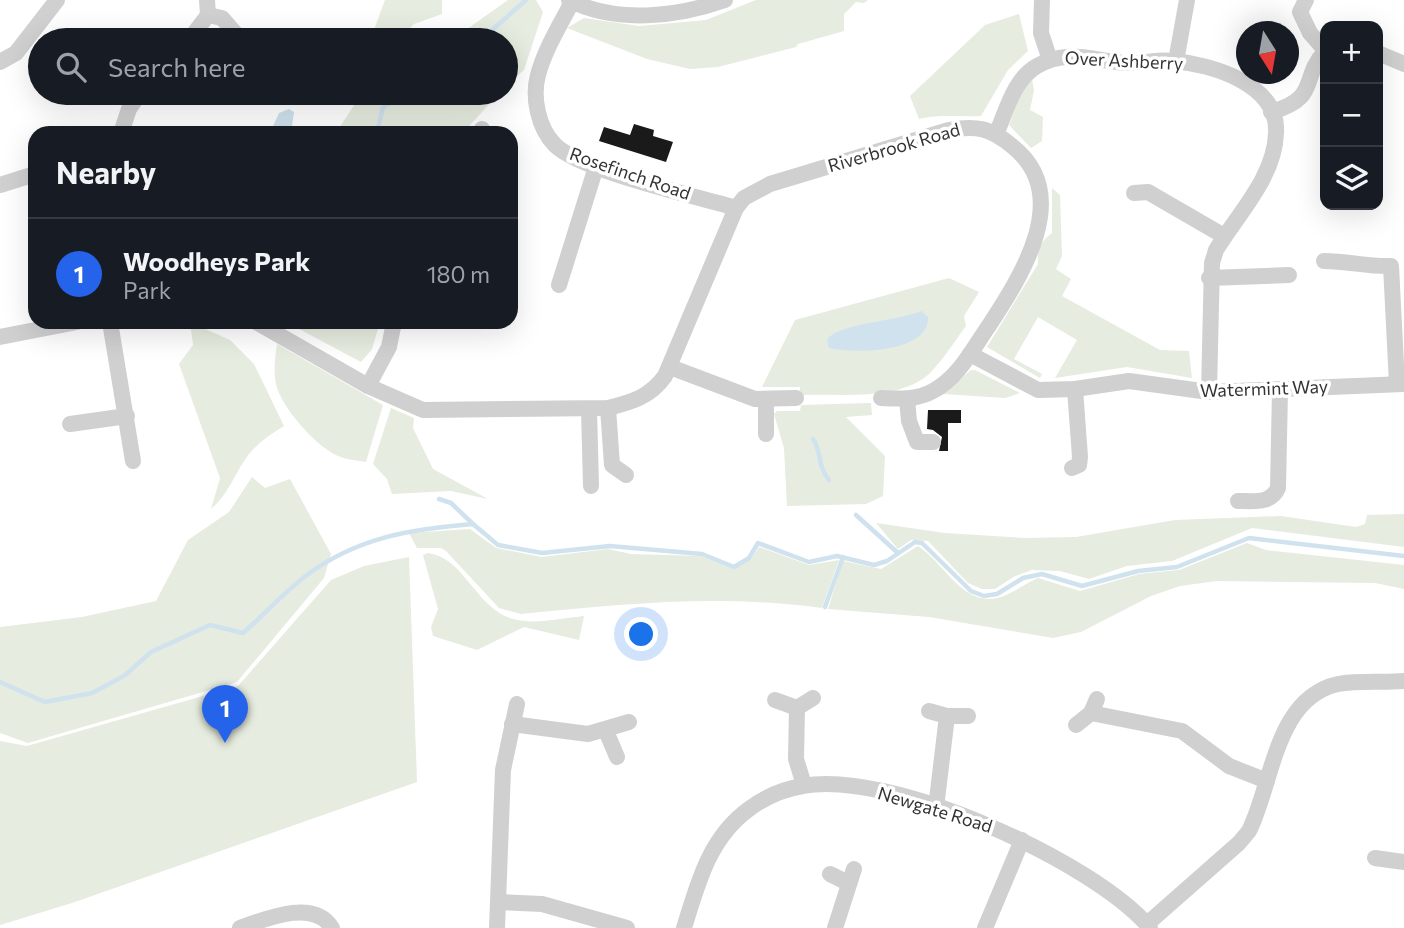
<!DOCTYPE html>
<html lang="en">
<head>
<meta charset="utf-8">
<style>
	body { margin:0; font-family:Commissioner,sans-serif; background:#20242c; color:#f1f3f6 }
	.controls { position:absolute; right:21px; top:21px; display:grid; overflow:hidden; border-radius:14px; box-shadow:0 7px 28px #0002 }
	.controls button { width:63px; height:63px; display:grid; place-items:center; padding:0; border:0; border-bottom:2px solid #363941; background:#171b24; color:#f1f3f6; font:35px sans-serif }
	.compass { position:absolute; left:1236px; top:21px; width:63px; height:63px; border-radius:50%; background:#171b24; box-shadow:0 7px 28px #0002; rotate:169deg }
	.you { position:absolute; left:642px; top:635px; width:24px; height:24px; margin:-18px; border:5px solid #fff; border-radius:50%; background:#1a73e8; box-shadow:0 0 0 10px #1a73e833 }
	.badge { display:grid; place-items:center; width:46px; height:46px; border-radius:50%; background:#2563eb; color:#fff; font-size:23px; font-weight:700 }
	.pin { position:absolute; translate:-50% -58px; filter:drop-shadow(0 2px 4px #0008) }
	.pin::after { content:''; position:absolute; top:37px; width:24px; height:21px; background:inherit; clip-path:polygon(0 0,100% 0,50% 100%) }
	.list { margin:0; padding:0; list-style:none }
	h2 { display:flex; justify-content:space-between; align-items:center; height:91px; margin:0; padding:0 28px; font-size:30px }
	h2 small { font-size:23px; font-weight:400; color:#9ea1a6 }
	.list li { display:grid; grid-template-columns:46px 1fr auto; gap:21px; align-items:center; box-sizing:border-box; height:112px; padding:0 28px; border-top:2px solid #363941 }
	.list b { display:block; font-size:26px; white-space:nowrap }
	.list p { margin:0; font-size:23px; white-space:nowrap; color:#9ea1a6 }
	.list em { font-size:23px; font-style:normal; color:#9ea1a6 }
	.icon { flex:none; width:38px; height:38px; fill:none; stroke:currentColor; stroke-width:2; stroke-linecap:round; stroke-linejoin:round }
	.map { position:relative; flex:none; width:1404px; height:928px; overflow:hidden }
	.search { position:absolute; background:#171b24; box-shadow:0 7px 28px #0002; left:28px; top:28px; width:490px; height:77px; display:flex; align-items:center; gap:18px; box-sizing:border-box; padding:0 24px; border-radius:38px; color:#9ea1a6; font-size:26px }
	.panel { position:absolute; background:#171b24; box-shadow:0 7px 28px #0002; left:28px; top:126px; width:490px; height:203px; border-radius:21px }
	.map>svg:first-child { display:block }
	.green { fill:#e6ecdf }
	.water { fill:#cfe2ee }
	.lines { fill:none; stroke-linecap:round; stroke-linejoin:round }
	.stream { stroke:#cfe2ee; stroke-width:4.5 }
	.building { fill:#1a1a1a }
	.minor { stroke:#d0d0d0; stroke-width:16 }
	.labels { text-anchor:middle; stroke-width:7; stroke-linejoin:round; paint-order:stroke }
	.street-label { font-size:18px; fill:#333; stroke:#fff }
</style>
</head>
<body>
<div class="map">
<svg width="1404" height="928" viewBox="0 0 1404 928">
	<rect width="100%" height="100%" fill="#fff"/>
	<g class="green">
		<path d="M385,0H442V14L414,24L398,40H378L375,27Z"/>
		<path d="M508,0H536L543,12L524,70L506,86V40H444L470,27Z"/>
		<path d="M756,0H868L864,3L856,2L844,14V31L798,44L796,47L718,67L690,69L647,59L567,28L584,18L639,26L706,20Z"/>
		<path d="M1019,14L1028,51L1008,70L981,116C959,117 940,114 919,119L910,96L985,25Z"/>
		<path d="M1032,79L1034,90L1030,110L1043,117L1042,141L1031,148L1009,125L1022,89Z"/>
		<path d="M362,93H499L463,133H336Z"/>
		<path d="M1052,188L1060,195L1062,256L1056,269L1071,279L1062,296L1160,350L1189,351L1192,378L1127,367L1055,378L1077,340L1038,317L1014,359L1042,374L1040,378L987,347L1038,264C1037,250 1041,241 1052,233Z"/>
		<path d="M949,278L979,292L964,316L966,326C954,342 943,360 929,374C897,402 840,393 800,395V387H762L795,320Z"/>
		<path d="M190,322L230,340L254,364L284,426C271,434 259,442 249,454C235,472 229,494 211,509L220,478L179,364L193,345Z"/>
		<path d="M286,322H380L372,349L361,362Z"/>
		<path d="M277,344L383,405L366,462C353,460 340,459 329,451C311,439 288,413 279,393C272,378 275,359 277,344Z"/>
		<path d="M971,370H975L1020,393L1005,398L943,394Z"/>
		<path d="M871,403L872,415L846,417L885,456L883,496L866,504L787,506L784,448L774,414L777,411H800L801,405Z"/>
		<path d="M391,408L414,418L413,428L433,469L488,499L451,491L392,494L387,479L373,464Z"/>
		<path d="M252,477L265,488L290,479L331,554L324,578L237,682L28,743L0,733V627L82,617L156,601L188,540L229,512Z"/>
		<path d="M1404,514V547L1252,528L1172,561L1127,566L1089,579L1060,571L1032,570L1015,576L995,589H982L968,583L928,541L911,540L898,549L876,523L945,533L1024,538L1076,537L1175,520L1281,516L1356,527L1365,524L1367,515Z"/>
		<path d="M470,529L496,548L542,557L608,549L631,554L701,556L734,569L751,559L759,547L809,565L839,560L822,608C721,594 622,604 521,614L499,608L446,551L441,548H417L409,533Z"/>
		<path d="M1247,543L1266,550L1404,565V589L1375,583L1217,581L1180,586L1151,596L1081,632L1053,638L929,617L828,609L843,561L881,569L918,546C946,564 964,611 1004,596C1016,591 1026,583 1038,578L1080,591L1139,574L1179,570Z"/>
		<path d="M428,553C465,558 476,609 513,619C534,625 562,618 584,616L579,640L524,627L477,650L433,636L431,627L438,609L423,555Z"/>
		<path d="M409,557L417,782L72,903L0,925V741L27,746L238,686L331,580L364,566Z"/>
	</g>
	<g class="water">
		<path d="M289,109L294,112L291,133H270L279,113Z"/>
		<path d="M921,311L928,317C930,353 853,354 829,348L827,340C837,323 900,321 921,311Z"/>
	</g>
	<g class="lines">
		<g class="stream">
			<path d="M481,40L526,0"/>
			<path d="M377,133L383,107L408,93"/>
			<path d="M813,439C822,452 817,466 829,480"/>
			<path d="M439,499L451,503L473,524"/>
			<path d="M856,515L898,553"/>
			<path d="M825,607L843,557"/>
			<path d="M0,682L45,702L92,693L124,676L151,652L210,625L243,633C264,615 284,592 307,575C358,537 412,529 473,524L498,545L542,553L610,546L702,554L734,567L749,558L758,543L809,562L837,556L874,565L887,561L915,542L922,543L971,591L984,596L997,594L1023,578L1042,574L1082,586L1138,571L1177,567L1249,538L1404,556"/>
		</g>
	</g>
	<g class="building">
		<path d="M634,124L654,130L653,136L673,142L666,162L599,141L604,127L630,135Z"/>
		<path d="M928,410H961V423H948V451H939L942,437L933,430L927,429Z"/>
	</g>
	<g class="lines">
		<g class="minor">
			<path d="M569,0C616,24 677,17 725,0"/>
			<path d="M1042,0L1041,33L1050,60"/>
			<path d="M1306,0L1300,12L1310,33L1325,50"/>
			<path d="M572,2C560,25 545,49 538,75C532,97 538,128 555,145C581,171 696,196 736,208"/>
			<path d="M208,15L222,18L241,40"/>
			<path d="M189,40L208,15L207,0"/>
			<path d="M1378,53L1404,64"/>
			<path d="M1176,61L1187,0"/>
			<path d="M0,62L16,53L57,0"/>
			<path d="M206,93L208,95"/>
			<path d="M1271,112C1321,98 1300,77 1325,52"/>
			<path d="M997,132C1007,109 1014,79 1037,66C1068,48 1093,61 1125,63C1141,64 1157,59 1173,61C1211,64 1279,84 1276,133C1275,177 1237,215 1216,250L1212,263L1209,392"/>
			<path d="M121,133L129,109L140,93"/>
			<path d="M479,133L482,129"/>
			<path d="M0,185L35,174"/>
			<path d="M1134,193L1148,192L1224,236"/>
			<path d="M1324,261C1348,261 1368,267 1391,266L1397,384"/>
			<path d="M1209,278L1289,275"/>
			<path d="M559,285L596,167"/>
			<path d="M110,322L133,461"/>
			<path d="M256,322L368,386L423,410L608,408C632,402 650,397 665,376L736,208L744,198L770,184L949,130C976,125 991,128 1012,146C1075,195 1020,278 988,327C972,350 959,377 933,391C917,400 899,399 881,398"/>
			<path d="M0,337L77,322"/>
			<path d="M970,354L1038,390L1075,389L1129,381L1209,392L1404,384"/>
			<path d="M670,367L755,399L796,398"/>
			<path d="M368,386L389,347L394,322"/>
			<path d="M907,399L909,421L917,442H933"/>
			<path d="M766,400V434"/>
			<path d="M608,408L612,465L626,475"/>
			<path d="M589,409L591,486"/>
			<path d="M70,424L127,416"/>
			<path d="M1072,468L1079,465L1080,457L1075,389"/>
			<path d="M1238,501C1254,501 1271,504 1278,488L1280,390"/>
			<path d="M775,700L797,708L813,698"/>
			<path d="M797,708L796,759L804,785"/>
			<path d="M929,711L947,716H968"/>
			<path d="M1091,713L1182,731L1229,766L1267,781"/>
			<path d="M512,724L588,734L629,722"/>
			<path d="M1076,725L1091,713L1097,699"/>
			<path d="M606,731L617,757"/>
			<path d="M936,808L947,716"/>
			<path d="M1375,858L1404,862"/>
			<path d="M830,874L848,883"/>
			<path d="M498,902L542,904L627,928"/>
			<path d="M1147,924L1239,843L1249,831C1273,783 1275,698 1338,684C1360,680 1382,683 1404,681"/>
			<path d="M240,928C265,919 314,898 332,928"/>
			<path d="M497,928L503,770L517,704"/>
			<path d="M684,928C698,883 709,838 749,809C765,797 784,789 803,786C889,769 1094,861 1150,928"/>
			<path d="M835,928L854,869"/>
			<path d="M985,928L1022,840"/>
		</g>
	</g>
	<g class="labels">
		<g class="street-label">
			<text transform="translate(1124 61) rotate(3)" y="6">Over Ashberry</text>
			<text transform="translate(894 148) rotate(-16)" y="6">Riverbrook Road</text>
			<text transform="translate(630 174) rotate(19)" y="6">Rosefinch Road</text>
			<text transform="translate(1264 389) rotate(-2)" y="6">Watermint Way</text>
			<text transform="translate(935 810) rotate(17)" y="6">Newgate Road</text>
		</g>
	</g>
</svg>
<div class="controls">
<button>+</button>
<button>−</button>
<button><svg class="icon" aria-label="layers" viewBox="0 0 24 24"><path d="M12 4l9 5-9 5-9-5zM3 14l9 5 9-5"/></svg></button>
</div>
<svg class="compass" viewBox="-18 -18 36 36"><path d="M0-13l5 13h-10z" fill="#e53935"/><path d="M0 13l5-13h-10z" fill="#9ea1a6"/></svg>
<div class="you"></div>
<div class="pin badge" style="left:225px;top:743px">1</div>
<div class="search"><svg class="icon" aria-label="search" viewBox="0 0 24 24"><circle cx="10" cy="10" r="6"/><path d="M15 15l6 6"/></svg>Search here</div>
<section class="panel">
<h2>Nearby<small></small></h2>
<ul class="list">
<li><span class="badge">1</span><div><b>Woodheys Park</b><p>Park</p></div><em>180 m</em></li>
</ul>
</section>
</div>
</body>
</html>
